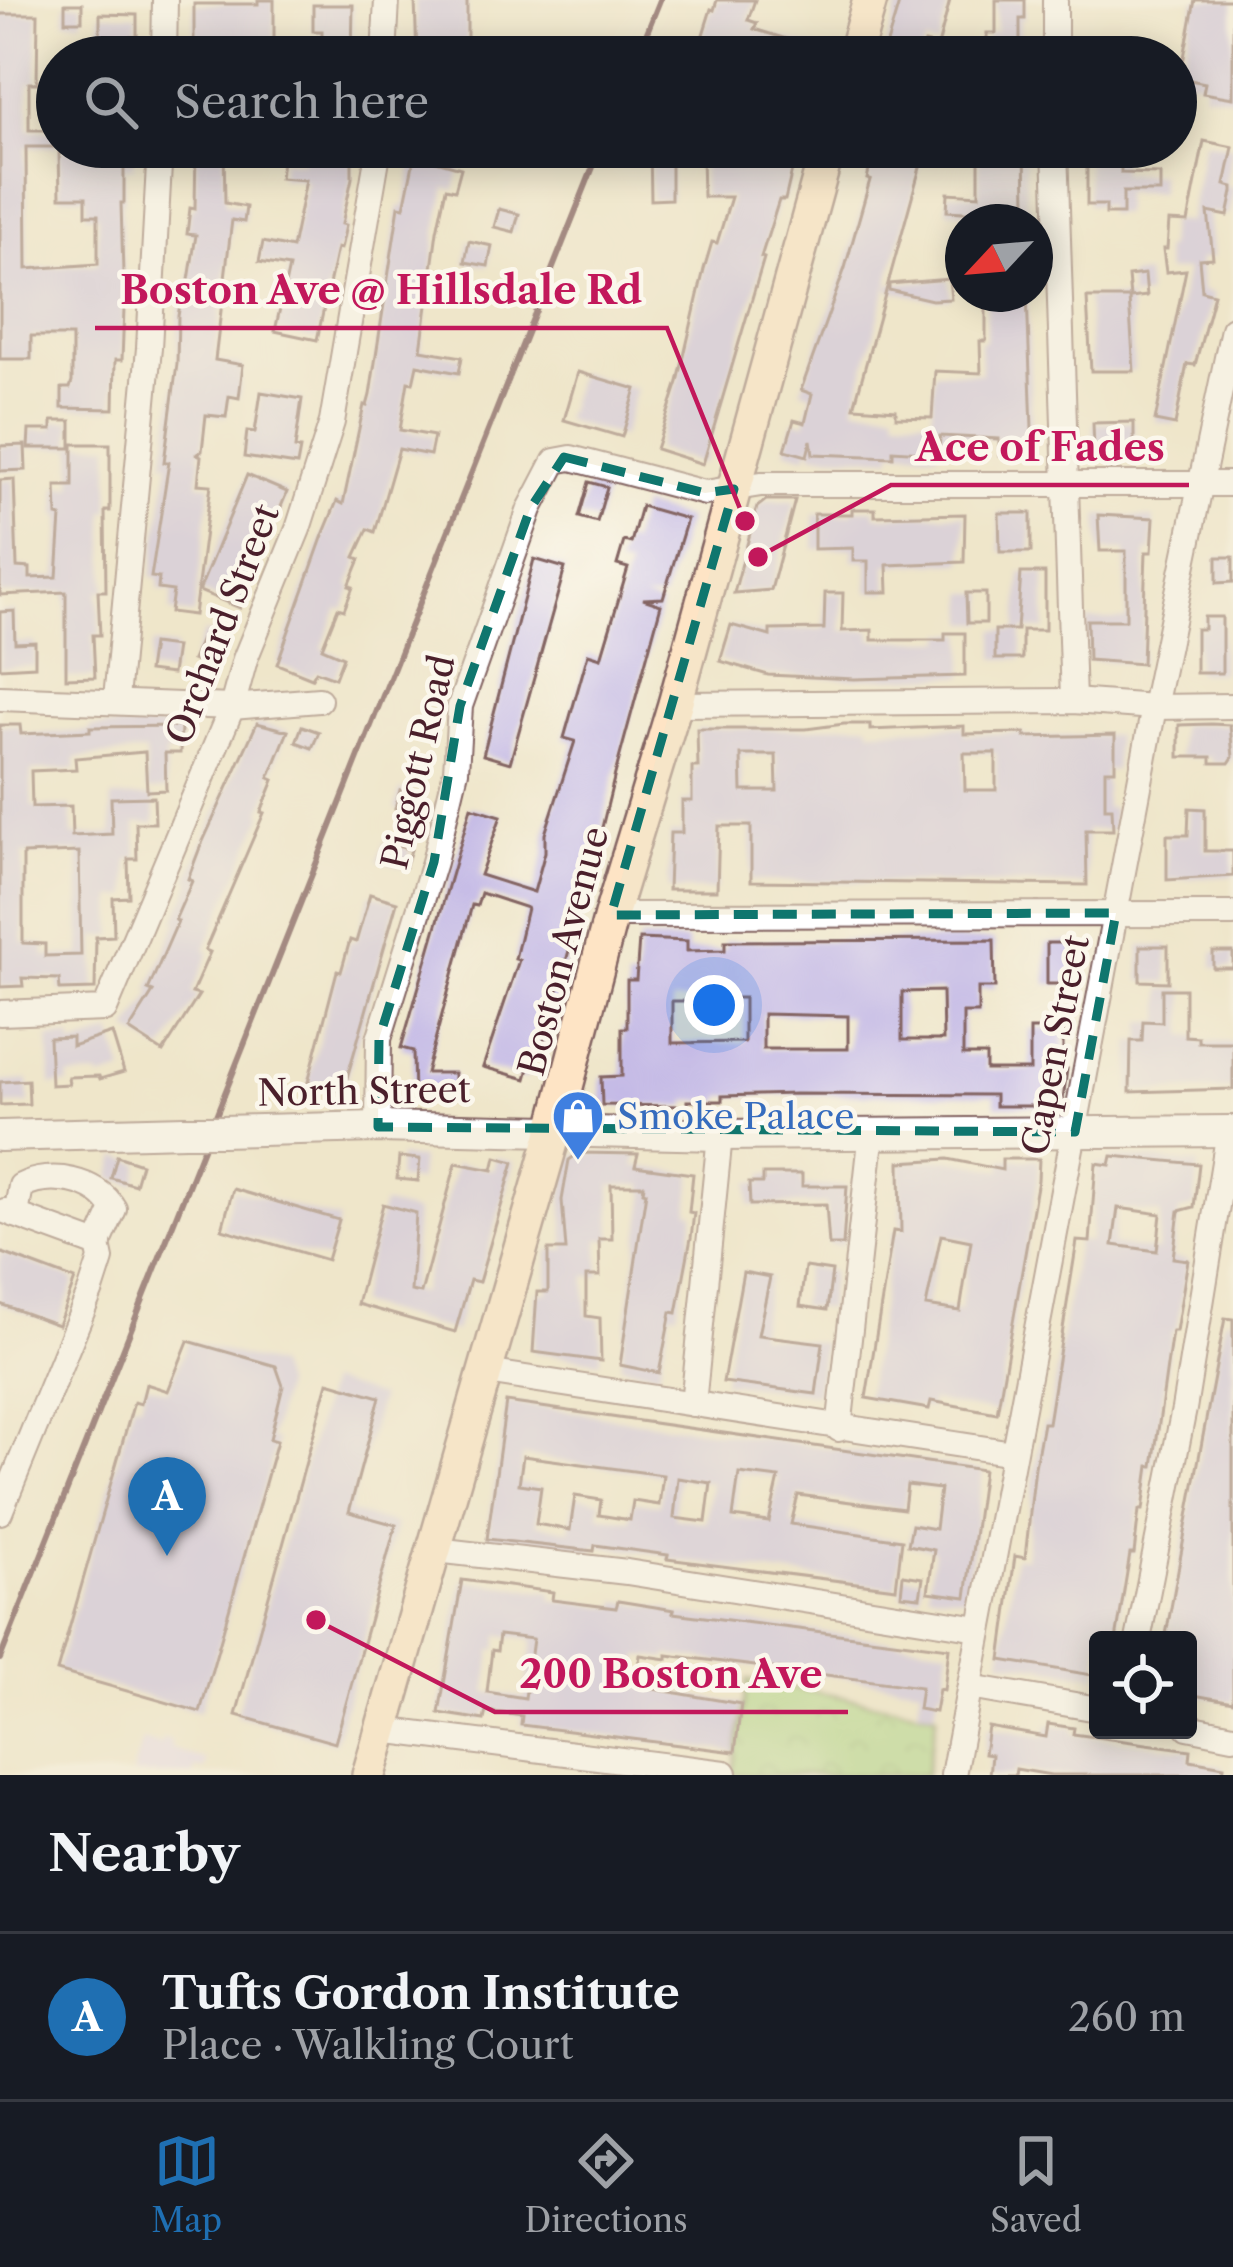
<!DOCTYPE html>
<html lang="en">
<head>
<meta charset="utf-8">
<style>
	body { margin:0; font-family:"Libre Caslon Text",serif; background:#242831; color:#f1f3f6 }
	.controls { position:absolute; right:36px; bottom:36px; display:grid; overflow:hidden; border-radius:12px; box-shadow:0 6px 30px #0003 }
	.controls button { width:108px; height:108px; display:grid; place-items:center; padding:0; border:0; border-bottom:3px solid #363941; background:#171b24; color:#f1f3f6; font:60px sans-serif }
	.compass { position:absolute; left:945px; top:204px; width:108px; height:108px; border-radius:50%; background:#171b24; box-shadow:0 6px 30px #0003; rotate:244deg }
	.you { position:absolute; left:714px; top:1005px; width:42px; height:42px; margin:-30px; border:9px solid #fff; border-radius:50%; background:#1a73e8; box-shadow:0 0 0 18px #1a73e833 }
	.badge { display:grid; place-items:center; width:78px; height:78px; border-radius:50%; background:#1f6fb2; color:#fff; font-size:39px; font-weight:700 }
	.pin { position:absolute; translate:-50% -99px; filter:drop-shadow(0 3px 6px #0008) }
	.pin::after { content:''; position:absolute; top:63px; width:42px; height:36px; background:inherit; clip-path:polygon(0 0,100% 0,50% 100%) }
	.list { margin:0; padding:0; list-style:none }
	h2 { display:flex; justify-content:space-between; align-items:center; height:156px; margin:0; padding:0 48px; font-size:51px }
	h2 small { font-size:39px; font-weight:400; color:#9ea1a6 }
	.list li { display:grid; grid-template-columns:78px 1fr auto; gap:36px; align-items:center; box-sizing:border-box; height:168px; padding:0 48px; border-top:3px solid #363941 }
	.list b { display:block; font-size:45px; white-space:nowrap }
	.list p { margin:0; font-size:39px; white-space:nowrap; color:#9ea1a6 }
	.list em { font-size:39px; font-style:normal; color:#9ea1a6 }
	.icon { flex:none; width:66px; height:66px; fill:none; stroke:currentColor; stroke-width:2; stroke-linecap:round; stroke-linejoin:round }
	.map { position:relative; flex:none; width:1233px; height:1775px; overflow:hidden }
	.search { position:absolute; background:#171b24; box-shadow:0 6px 30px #0003; left:36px; right:36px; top:36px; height:132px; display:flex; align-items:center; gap:30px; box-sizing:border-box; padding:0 42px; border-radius:66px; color:#9ea1a6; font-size:45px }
	.sheet { height:324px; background:#171b24 }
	nav { display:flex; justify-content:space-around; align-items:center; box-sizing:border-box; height:168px; border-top:3px solid #363941; background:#171b24; font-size:33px; color:#9ea1a6 }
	nav a { display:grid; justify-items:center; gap:6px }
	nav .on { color:#1f6fb2 }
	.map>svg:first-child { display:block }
	.built { fill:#e1d4f4 }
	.park { fill:url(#park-crowns); stroke:#787956; stroke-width:3 }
	.building { fill:#c4bae6; fill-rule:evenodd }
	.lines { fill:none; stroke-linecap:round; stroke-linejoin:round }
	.minor-casing { stroke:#846563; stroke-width:28 }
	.tertiary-casing { stroke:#846563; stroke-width:34 }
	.secondary-casing { stroke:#846563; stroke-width:38 }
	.minor { stroke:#fff; stroke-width:24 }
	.tertiary { stroke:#fff; stroke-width:30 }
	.secondary { stroke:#fee4c5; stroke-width:33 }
	.rail { stroke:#4a1f2b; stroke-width:6 }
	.tertiary-bridge-casing { stroke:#846563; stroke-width:34; stroke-linecap:butt }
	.tertiary-bridge { stroke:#fff; stroke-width:30 }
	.marked { fill:none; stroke:#0f766e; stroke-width:9; stroke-dasharray:24 15; stroke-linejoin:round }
	.labels { text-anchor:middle; stroke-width:9; stroke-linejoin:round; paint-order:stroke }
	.street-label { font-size:36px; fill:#4a1f2b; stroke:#fbf7ec }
	.shop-label { font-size:36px; fill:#366cbe; stroke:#fbf7ec; text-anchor:start }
	.leader { fill:none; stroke:#c2185b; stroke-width:4.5 }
	.callout-dot { fill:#c2185b; stroke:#fbf7ec; stroke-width:4.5 }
	.callout-label { font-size:39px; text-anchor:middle; font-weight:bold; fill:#c2185b; stroke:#fbf7ec; stroke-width:9; stroke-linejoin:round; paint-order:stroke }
</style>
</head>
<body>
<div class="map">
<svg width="1233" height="1775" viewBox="0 0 1233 1775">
	<defs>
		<pattern id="park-crowns" width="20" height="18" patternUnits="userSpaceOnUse" patternTransform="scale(3)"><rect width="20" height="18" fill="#a7d380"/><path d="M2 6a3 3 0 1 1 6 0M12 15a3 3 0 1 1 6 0" fill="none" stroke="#91b56f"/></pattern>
	</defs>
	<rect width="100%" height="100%" fill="#fbf7ec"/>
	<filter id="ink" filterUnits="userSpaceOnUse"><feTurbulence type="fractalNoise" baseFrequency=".00833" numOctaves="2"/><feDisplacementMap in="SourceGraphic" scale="24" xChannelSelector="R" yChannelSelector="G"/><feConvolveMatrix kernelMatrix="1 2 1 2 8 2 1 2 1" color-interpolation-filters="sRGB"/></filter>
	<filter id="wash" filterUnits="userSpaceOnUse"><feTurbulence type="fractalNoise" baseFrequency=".004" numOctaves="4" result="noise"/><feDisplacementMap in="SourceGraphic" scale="48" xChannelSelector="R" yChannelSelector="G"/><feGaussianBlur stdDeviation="2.7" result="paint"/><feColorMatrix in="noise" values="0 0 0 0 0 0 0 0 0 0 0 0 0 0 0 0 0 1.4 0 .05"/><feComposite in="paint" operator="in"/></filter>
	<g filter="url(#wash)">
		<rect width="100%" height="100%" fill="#efe6ca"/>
		<path class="built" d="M162,1739L171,1741L170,1748L206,1761L204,1770L195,1768L193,1775H132L142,1740L160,1745Z"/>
		<path class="park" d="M748,1680L937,1714L926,1775H732Z"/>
		<g id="blocks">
			<g class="building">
				<path d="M258,0H274V55L194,57V4H258Z"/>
				<path d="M415,0H467V57H417Z"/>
				<path d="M717,0H755L748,20L757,23L754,29L832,53L831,57H696L711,9L714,10Z"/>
				<path d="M900,0H950L938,46L925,43L921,57H883Z"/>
				<path d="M996,0H1025V19H1020V57H987V33H996Z"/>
				<path d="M1195,0H1233V98L1203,93L1205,83L1180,78Z"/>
				<rect x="65" y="4" width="17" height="17"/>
				<path d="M313,5H353L352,57H322V31H313Z"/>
				<path d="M0,14H38L37,83H29V130H57V147H26L27,269L98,264V215H86V197H60L59,150L134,147V168H124V203H121L124,309L122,360H115L114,409L62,408V388H70L72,382V336H31V359H0Z"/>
				<path d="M100,14L137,15V37H100Z"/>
				<path d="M1204,141L1233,147L1225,185L1233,187V192L1228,216L1208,212L1213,258L1199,259L1202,291L1214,294L1195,365L1187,364L1175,425L1155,421L1186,270L1166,272L1163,249H1167L1169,221L1188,222Z"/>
				<path d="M196,147H224L225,203L246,207L244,222L232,220L215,360L243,365L239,398L229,396L226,417L206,415L202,451L197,454L201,456L198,484L211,485L194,615L170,612L173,591L158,589L159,578L151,577L169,462H164L177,364L178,316L182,293H187L196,235L187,234L190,208L195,209Z"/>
				<path d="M303,147H352V178L342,224L346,225L341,249L337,248L317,340L275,331L289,267L259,262L263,242L292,248L306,180L280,178L282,160L303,162Z"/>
				<path d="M650,147H671V199L651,200Z"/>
				<path d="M1087,147H1121V173L1160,174V192H1123V214H1106V205H1087Z"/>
				<path d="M979,149H1025L1026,205H1031V222H981L980,213L947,211L948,193L979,195Z"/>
				<path d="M796,153L785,200H779L761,257L764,258L703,464L656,449L678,382L704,269L712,242L717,243L731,197H703L702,154Z"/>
				<path d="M873,153L921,164L854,407L896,410V417L932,418L935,371L981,373L980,341H986V295L1027,294L1033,456H999V439L940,436L939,453L893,450V457L813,454L811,440L807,456L785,450L794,420L805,423L812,394L801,390L845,268L870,180L867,179Z"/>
				<path d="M415,155L461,168L455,190L446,188L437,231L421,350L462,357L459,373L417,365L413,383L408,382L400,430L434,436L430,455L399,449L375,532L368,529L355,557L360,559L349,586L353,587L344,610L338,608L322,648L343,657L335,678L316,671L312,678L277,664L323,535L337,501L343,504L364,405L367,406L370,395L399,206L404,207Z"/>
				<path d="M499,209L519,214L514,232L494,227Z"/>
				<path d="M469,241L492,246L488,266L465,262Z"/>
				<path d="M1145,274L1147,296L1130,298L1128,276Z"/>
				<path d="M949,279L951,299L932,300L889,290V284Z"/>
				<path d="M1087,298H1129L1134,371H1091Z"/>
				<path d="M578,372L636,389L622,437L564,420Z"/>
				<path d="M261,392L302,399L295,448L300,449L297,465L244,457L247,431L255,432Z"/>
				<path d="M52,421H71V448H28L29,430H52Z"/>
				<path d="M1134,422V449L1094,450L1093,423Z"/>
				<path d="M73,444H110V511H105L106,591H98L100,635H93L95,677L66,678V592L0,595V480L14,479L17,567L30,568V578L57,577L61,517L57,516L56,486H73Z"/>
				<path d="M25,445L26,470L0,471V446Z"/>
				<path d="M247,475L287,492L240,608L199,591Z"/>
				<path d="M589,482L607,487L597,522L579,517Z"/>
				<path d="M795,500L771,590L734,593L757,507L766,500Z"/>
				<path d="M641,506L687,519L663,598L643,599L661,605L615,774L590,877L594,878L587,901L583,900L543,1044L536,1042L526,1079L483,1067L519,960L515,959L527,908L481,893L477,906L472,905L426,1073H454V1099L414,1101L413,1051L401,1048L471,807L501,816L480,875L534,892L545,852V834L575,741L564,738L588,654L601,658L628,568L617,565L624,541L631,543Z"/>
				<path d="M852,509H875V516L965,514L964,562L887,565L888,592H868V561H853V548L814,549V514H852Z"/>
				<path d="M999,513H1031V552H1000Z"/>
				<path d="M1098,515L1154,518L1152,552H1146L1142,664L1088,660L1087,620H1126V551H1100Z"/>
				<path d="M1217,557H1233V582L1217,583Z"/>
				<path d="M534,559L565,568L510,763L483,755Z"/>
				<path d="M1021,573H1045V630H1022V659H995V630H1017Z"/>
				<path d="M825,593H843L842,631L872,630V640H945V633H965V676L854,679L768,675L720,661L731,625L770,636V630L824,629Z"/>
				<path d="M966,593H986V623H967Z"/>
				<path d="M14,611L15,643L35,642V666L0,668V612Z"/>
				<path d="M1204,617H1222V673H1196V629H1204Z"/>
				<path d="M204,632L225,641L213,669L192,660Z"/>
				<path d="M152,644L176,647L172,674L148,671Z"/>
				<path d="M257,723L288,731L269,778L274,780L261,812L264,813L205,950L210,952L192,993L199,995L163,1052L129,1030L153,992L148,990L178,921L175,920L192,881L188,879L199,850Z"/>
				<path d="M844,724H870V730L964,726V734L1025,733V737L1115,735V770H1105V808H1112L1113,830H1086L1087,885L751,881V826H719L717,890H668L670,833H682V801H692V767H698L697,729H806ZM964,753H996V790H965ZM741,755H776L777,791H742Z"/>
				<path d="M1211,724L1230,725L1233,757L1229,763H1211V757H1179V725Z"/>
				<path d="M0,725H20L21,734L90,731V727L181,726L180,753H165L166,790L147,791L145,752L75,758L76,769L31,771L32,807L71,806L72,836L112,834L111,798L154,797L155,823H136L137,859H128L129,897L113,898L114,936L96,937L95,989L60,990L59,979L22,978L23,986L0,987ZM79,852L81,955L45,956V944L23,943V854Z"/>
				<path d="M302,726L319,732L312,748L296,742Z"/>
				<path d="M400,790L426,798L421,816L395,809Z"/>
				<path d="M1189,808L1205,809V851H1233V876L1167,880V835H1188Z"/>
				<path d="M384,842L411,850L405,868L378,861Z"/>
				<path d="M370,894L397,902L343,1092L308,1082L337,971L341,972L350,940L356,942Z"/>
				<path d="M639,939L687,941V951L725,950V941L994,940L995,988H978V1013H963V1055H986V1070H1030V1029H1063V1069H1067L1063,1100L1050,1106H995V1095L795,1094L722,1096V1101H687V1106L602,1105L601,1077L622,1076V1028H627V980H636ZM942,991L943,1040H902V992ZM711,998H744V1042L672,1043V1001H711ZM763,1014L848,1016V1049H763Z"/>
				<rect x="1047" y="943" width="30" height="41"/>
				<path d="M1140,946H1168V982L1140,981Z"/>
				<rect x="1213" y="952" width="20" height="16"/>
				<path d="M1162,989H1185V1036L1198,1037V1042H1233V1089L1130,1092L1131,1041H1142L1143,1021L1162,1022Z"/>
				<path d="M112,1033L124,1072L100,1079L99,1076L68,1077L69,1084L51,1085L49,1038L72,1037V1046Z"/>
				<path d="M28,1080L29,1104L0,1105V1082Z"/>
				<path d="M579,1153L638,1154L635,1166L693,1174L689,1212L694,1213L691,1238L677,1313L671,1312L659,1373L620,1365L646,1192L643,1191L644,1185H611L612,1239H599L600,1276H586V1316L600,1318L601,1361L533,1352L537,1292H548V1250H566L562,1200L569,1160Z"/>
				<path d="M117,1156L141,1164L135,1185L111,1178Z"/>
				<path d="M1112,1156L1199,1164L1194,1207L1179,1211L1173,1258L1188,1260L1176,1331H1172L1153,1466H1149L1143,1510H1139L1134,1554H1130L1116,1640H1098V1676L1001,1660L1015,1556L1025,1558L1035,1467L1043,1423H1048L1077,1241L1090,1242L1096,1163L1110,1165ZM1118,1208L1161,1214L1157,1251L1113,1245Z"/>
				<path d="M399,1157L420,1159L418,1181L397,1179Z"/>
				<path d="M496,1157L514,1162L479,1282L470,1280L455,1332L357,1304L383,1204L416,1213L411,1291L421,1293L456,1163L493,1170Z"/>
				<path d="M948,1159L1002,1170V1159H1039L1038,1180L997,1413L931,1401L929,1409L866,1398L893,1231L901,1232L900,1162ZM941,1235L971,1241L960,1311L926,1306Z"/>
				<path d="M763,1174H802V1186H847L843,1245H829L826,1204L750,1205L749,1183H763Z"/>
				<path d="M233,1189L339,1220L327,1260L222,1229Z"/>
				<path d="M0,1252L75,1280L58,1325L0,1304Z"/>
				<path d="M805,1267L832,1271L827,1310L800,1306Z"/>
				<path d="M743,1272L770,1277L758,1335L823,1343L816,1394L723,1382Z"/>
				<path d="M1225,1318L1233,1319V1702L1188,1694V1640H1165Z"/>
				<path d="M188,1341L276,1366L283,1386L270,1439L277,1441L200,1712L57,1671L134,1402L141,1404L146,1384L168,1391Z"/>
				<path d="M328,1382L380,1397L349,1512L396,1525L335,1743L236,1715Z"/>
				<path d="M506,1402L983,1470L966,1597L928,1592L934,1550L908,1545L912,1525L935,1529L940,1489L907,1485L904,1509L798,1495L791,1524L902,1540L896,1588L667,1559L668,1555L595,1545L594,1551L487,1539ZM523,1456L663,1475L659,1505L633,1501L630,1520L599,1515L601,1500L575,1496L570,1530L536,1524L541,1487L519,1484ZM739,1473L779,1478L769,1522L733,1517ZM678,1478L711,1483L706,1522L674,1518Z"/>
				<path d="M903,1575L923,1578L920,1597L901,1595Z"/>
				<path d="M462,1580L553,1592L552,1600L616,1608L618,1601L674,1610L673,1613L949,1648L944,1690L939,1689L935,1712L918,1709L921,1687L667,1655V1659L640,1655L636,1686L741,1704L735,1752L521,1725L522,1716L486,1711L484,1720L439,1713ZM499,1635L533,1639L525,1698L487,1692L492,1650L497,1651Z"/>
				<path d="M1048,1724L1074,1728L1073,1734L1191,1750L1190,1760L1224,1766L1223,1775H1051L1016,1769L1015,1775H989L991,1755L984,1754L988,1727L1046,1737Z"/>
			</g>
		</g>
	</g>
	<g filter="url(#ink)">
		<use href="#blocks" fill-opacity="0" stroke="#846563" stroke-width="3"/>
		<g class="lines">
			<g class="minor-casing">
				<g id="minor">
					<path d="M164,57L165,0"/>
					<path d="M384,57L387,0"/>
					<path d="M1055,57V0"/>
					<path d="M1055,147L1073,701"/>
					<path d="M0,698L232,707L319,700"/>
					<path d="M116,699L149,348L160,147"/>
					<path d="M675,704L1073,701L1154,707L1233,706"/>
					<path d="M611,915L1233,914"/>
					<path d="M0,1013L105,1009L232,707L245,659L298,529L332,422L379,147"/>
					<path d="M378,1127L379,1039L434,862L456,771L460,706L530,509L555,461L571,458L705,493L761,484H1233"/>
					<path d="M5,1211L98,1245"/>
					<path d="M16,1215L21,1186C50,1171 97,1179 114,1209L98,1245"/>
					<path d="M486,1372L1013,1453"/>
					<path d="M693,1404L720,1135"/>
					<path d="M839,1429L872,1131"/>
					<path d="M0,1512L91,1290L101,1259L98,1245"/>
					<path d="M436,1550L627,1572L979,1628"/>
					<path d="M1138,1640L1184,1409L1229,1131"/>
					<path d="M970,1687L1098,1709"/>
					<path d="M1188,1727L1233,1736"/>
					<path d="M382,1730L725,1773"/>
					<path d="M953,1775L1154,707L1233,329"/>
				</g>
			</g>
			<g class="tertiary-casing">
				<g id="tertiary">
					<path d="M222,1131L378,1127L720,1135L1233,1131"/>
					<path d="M0,1136L185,1131"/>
				</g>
			</g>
			<g class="secondary-casing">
				<g id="secondary">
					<path d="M854,57L870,0"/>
					<path d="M369,1775L555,1129L611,915L675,704L828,147"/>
				</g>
			</g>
			<use href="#minor" class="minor"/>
			<use href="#tertiary" class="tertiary"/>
			<use href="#secondary" class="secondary"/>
			<g class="rail">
				<path d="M637,57L660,0"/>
				<path d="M0,1659L601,147"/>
			</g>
			<g class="tertiary-bridge-casing">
				<path id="tertiary-bridge" d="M185,1131H222"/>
			</g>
			<use href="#tertiary-bridge" class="tertiary-bridge"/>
		</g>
	</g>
	<path d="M0 0H1233V1775H0ZM564,457L705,493L734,489L611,915L1116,913L1075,1132L378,1127L379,1039L434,862L460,706L530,509Z" fill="#efe6ca" fill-opacity=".55" fill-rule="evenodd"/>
	<path class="marked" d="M564,457L705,493L734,489L611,915L1116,913L1075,1132L378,1127L379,1039L434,862L460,706L530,509Z"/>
	<defs>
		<g id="shop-pin" transform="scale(2.7)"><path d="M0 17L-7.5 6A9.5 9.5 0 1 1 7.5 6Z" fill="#3f7fe0" stroke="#fbf7ec"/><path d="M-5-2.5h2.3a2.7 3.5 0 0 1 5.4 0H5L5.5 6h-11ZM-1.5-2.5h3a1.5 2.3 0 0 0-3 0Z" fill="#fff"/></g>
	</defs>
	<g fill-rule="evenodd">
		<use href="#shop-pin" x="578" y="1116"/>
	</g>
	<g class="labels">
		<g class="street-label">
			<text transform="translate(222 624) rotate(-69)" y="13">Orchard Street</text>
			<text transform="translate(418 762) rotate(-77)" y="13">Piggott Road</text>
			<text transform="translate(563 951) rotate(-75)" y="13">Boston Avenue</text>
			<text transform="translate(1055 1045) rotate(-79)" y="13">Capen Street</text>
			<text transform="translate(364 1091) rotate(-1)" y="13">North Street</text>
		</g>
		<g class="shop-label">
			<text x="617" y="1129">Smoke Palace</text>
		</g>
	</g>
	<path class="leader" d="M745 521L667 328H95M758 557L891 485H1189M316 1620L495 1712H848"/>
	<g class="callout-dot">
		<circle cx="745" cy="521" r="12"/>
		<circle cx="758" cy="557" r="12"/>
		<circle cx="316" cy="1620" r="12"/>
	</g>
	<g class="callout-label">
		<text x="381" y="304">Boston Ave @ Hillsdale Rd</text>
		<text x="1040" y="461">Ace of Fades</text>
		<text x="671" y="1688">200 Boston Ave</text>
	</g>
</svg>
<div class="controls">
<button><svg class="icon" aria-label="locate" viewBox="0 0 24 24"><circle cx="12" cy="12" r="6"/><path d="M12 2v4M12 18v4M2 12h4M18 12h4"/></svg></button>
</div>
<svg class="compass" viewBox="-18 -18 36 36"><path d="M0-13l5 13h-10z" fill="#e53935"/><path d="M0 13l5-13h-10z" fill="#9ea1a6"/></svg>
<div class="you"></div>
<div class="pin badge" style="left:167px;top:1556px">A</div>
<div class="search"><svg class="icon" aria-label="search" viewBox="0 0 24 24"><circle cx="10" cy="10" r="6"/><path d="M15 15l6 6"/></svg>Search here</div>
</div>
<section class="sheet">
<h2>Nearby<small></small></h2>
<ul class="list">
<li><span class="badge">A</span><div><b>Tufts Gordon Institute</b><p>Place · Walkling Court</p></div><em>260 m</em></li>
</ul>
</section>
<nav>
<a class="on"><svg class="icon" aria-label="map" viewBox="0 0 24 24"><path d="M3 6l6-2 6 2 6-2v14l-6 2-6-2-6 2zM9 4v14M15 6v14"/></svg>Map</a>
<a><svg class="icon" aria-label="directions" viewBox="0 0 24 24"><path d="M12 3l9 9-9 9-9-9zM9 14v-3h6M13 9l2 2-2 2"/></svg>Directions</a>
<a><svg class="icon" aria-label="saved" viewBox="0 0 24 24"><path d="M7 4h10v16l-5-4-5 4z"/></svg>Saved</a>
</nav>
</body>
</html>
